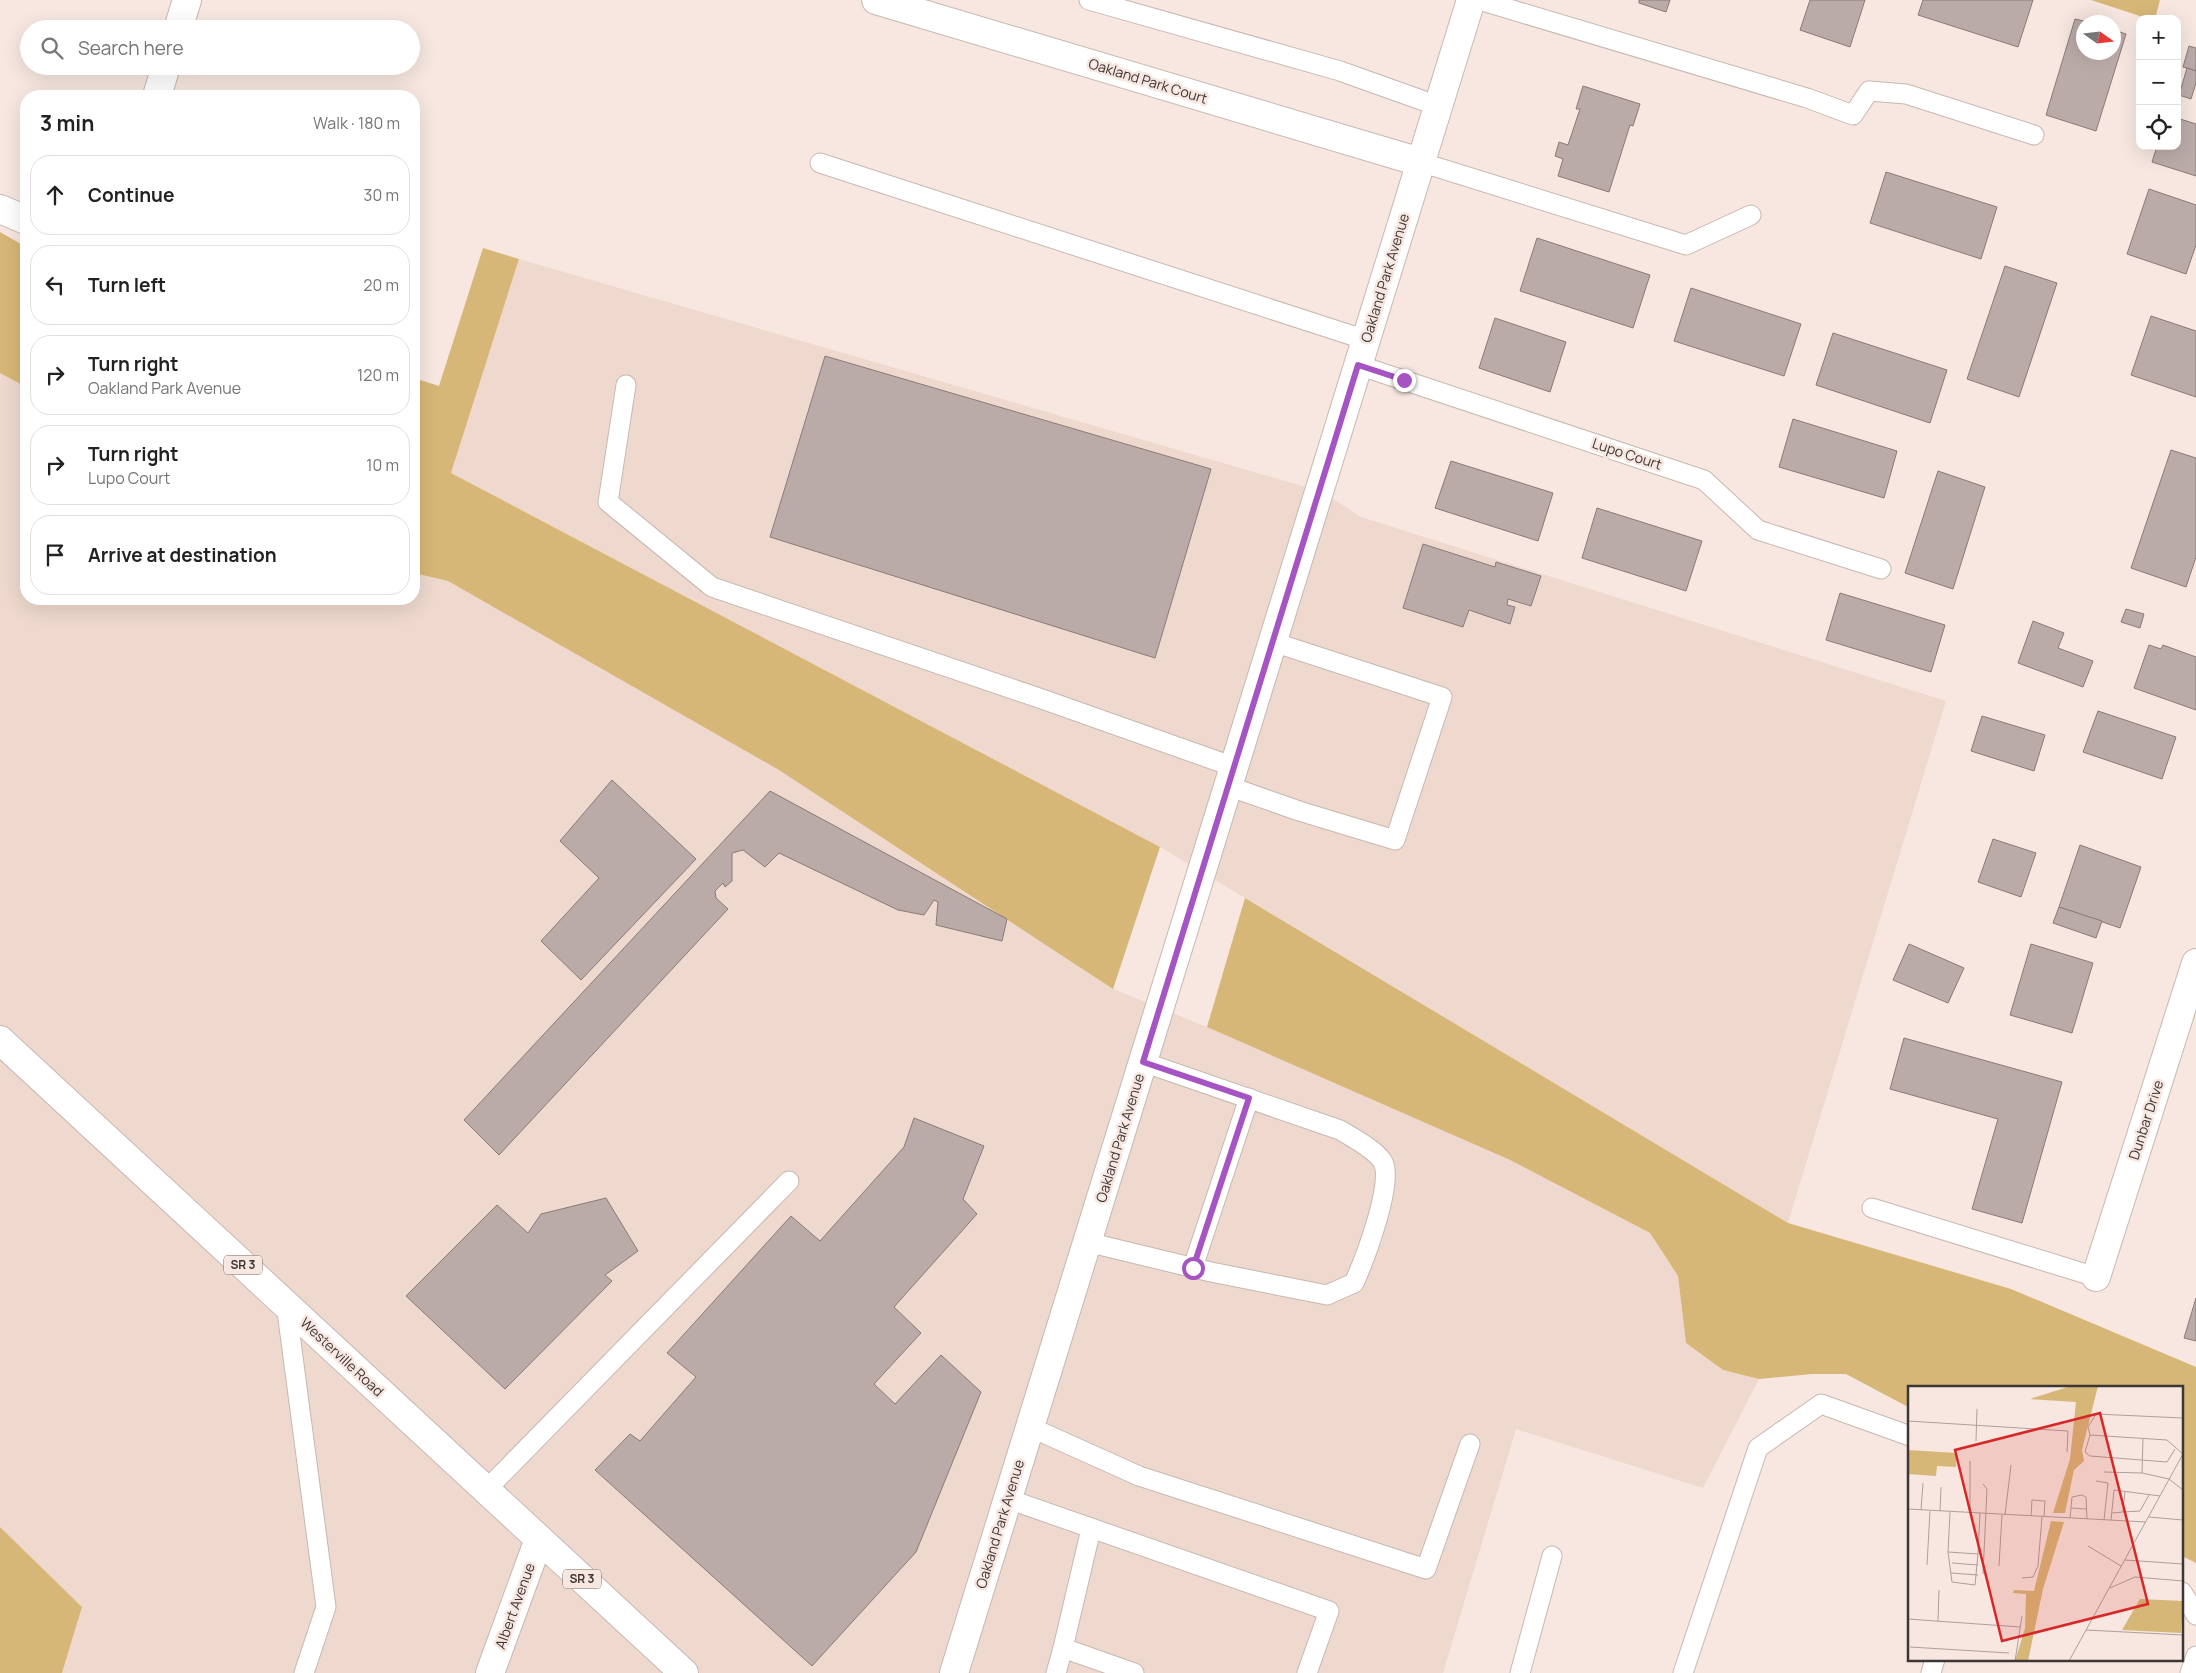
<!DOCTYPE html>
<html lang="en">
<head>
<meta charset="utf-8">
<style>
	body { margin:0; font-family:Manrope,sans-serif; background:#f6f6f6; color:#222 }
	.controls { position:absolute; right:15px; top:15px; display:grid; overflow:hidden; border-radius:10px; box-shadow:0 5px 20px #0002 }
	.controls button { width:45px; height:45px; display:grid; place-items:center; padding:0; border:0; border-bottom:1px solid #e0e0e0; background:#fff; color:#222; font:25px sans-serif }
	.compass { position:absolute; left:2076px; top:15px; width:45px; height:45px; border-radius:50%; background:#fff; box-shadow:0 5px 20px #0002; rotate:104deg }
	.stop { position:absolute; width:15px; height:15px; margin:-11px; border:4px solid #a654c4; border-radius:50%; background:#fff }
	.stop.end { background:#a654c4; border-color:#fff; box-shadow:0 1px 5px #0008 }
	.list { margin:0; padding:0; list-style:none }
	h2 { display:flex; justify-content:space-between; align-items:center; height:65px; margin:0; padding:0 20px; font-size:21px }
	h2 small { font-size:16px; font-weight:400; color:#767676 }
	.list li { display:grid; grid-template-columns:32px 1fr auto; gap:15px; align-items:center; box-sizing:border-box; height:80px; margin:0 10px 10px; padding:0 10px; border:1px solid #e0e0e0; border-radius:20px }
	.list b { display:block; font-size:19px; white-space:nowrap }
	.list p { margin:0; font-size:16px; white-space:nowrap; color:#767676 }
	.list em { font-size:16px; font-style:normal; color:#767676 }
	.icon { flex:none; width:28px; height:28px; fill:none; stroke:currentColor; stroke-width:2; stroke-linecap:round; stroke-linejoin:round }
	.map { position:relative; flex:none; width:2196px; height:1673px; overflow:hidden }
	.search { position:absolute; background:#fff; box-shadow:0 5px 20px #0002; left:20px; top:20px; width:400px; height:55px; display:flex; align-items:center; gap:12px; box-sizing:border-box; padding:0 18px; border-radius:28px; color:#767676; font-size:19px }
	.panel { position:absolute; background:#fff; box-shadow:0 5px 20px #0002; left:20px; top:90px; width:400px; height:515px; border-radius:20px }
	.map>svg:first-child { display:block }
	.built { fill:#efd9ce }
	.green { fill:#d7b777 }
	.building { fill:#bbaba8; stroke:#897a78 }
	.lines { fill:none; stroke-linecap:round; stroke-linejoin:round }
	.lane-casing { stroke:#c6b8b1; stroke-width:21 }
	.street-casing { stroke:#c6b8b1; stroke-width:30 }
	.secondary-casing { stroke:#c6b8b1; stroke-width:30 }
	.primary-casing { stroke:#c6b8b1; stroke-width:30 }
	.lane { stroke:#fff; stroke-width:19 }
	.street { stroke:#fff; stroke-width:28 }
	.secondary { stroke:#fff; stroke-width:28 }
	.primary { stroke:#fff; stroke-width:28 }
	.route { stroke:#a654c4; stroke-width:6 }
	.labels { text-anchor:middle; stroke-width:5; stroke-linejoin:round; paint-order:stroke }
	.shield { fill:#f7e7e0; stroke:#746b68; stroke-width:1 }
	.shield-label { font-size:12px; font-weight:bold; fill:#3c3634 }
	.street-label { font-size:14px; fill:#3c3634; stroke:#f7e7e0 }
	.inset-road { fill:none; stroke:#aca09b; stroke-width:1 }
	.view { fill:#d62828; fill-opacity:0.15; stroke:#d62828; stroke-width:2.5 }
	.inset-edge { fill:none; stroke:#3c3634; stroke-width:2.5 }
</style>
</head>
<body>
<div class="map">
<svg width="2196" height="1673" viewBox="0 0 2196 1673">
	<rect width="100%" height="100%" fill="#f7e7e0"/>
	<g class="built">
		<path d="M519,259L1323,492L1361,517L1946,701L1788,1223L1160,847L451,473Z"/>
		<path d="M0,373L26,387V599H414V573L448,581L779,770L1113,989L1207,1027L1510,1160L1650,1233L1678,1276L1686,1343L1723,1370L1759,1379L1703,1488L1516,1429L1443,1673H62L82,1607L0,1527Z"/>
	</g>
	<g class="green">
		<path d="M2091,0H2160L2155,19H2149Z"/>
		<path d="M0,232L26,247V387L0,373Z"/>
		<path d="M483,248L519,259L451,473L1160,847L1113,989L779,770L448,581L414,573V378L439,386Z"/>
		<path d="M1245,898L1788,1223L2011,1289L2196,1367V1563L2182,1556V1387H1910V1408L1846,1374H1812L1759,1379L1723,1370L1686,1343L1678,1276L1650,1233L1510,1160L1207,1027Z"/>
		<path d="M0,1527L82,1607L62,1673H0Z"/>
	</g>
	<g class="building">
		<path d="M1639,0H1670L1666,12L1639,3Z"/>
		<path d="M1810,0H1865L1850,47L1800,30Z"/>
		<path d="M1923,0H2033L2018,47L1918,15Z"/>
		<path d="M2075,19L2088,22H2084V52H2114V30L2126,34L2096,131L2046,115Z"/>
		<path d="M2189,46L2196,48V71L2183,67Z"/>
		<path d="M2187,68L2196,71V83L2191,99L2179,95Z"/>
		<path d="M1583,86L1640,104L1633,126L1630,125L1609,192L1558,176L1563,159L1555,156L1559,142L1568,145L1580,109H1576Z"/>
		<path d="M2177,118L2196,124V176L2152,162L2157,146H2177Z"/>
		<path d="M1886,172L1997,207L1981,259L1870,223Z"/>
		<path d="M2149,189L2196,205V245L2186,274L2127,254Z"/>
		<path d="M1537,238L1650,275L1633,328L1520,291Z"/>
		<path d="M2005,266L2057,283L2019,397L1967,379Z"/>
		<path d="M1691,288L1801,324L1784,376L1674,341Z"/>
		<path d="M2151,316L2196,331V397L2131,375Z"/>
		<path d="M1495,318L1566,342L1550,392L1479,368Z"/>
		<path d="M1833,333L1947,370L1930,423L1816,385Z"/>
		<path d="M825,356L1211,469L1155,658L770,537Z"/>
		<path d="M1793,419L1897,451L1884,498L1779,467Z"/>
		<path d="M2171,450L2196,458V557L2186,587L2131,568Z"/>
		<path d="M1451,461L1553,493L1538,541L1435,508Z"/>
		<path d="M1938,471L1985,487L1953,589L1905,573Z"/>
		<path d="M1597,508L1702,541L1686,591L1582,558Z"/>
		<path d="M1423,544L1495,567L1496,562L1541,576L1531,606L1508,599L1507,605L1515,607L1510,624L1469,610L1463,627L1403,608Z"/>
		<path d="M1840,593L1945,625L1931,672L1826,640Z"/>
		<path d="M2126,609L2144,614L2140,628L2121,622Z"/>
		<path d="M2033,621L2064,633L2058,648L2093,661L2083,687L2018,663Z"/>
		<path d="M2149,645L2161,649L2163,645L2196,657V710L2134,688Z"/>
		<path d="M2098,711L2176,737L2162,779L2083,752Z"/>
		<path d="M1982,716L2045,735L2034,771L1971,751Z"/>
		<path d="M612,780L696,859L581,980L541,941L599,878L560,841Z"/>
		<path d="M770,791L1007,919L1002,941L936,925L938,902L934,900L924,915L898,910L779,853L765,867L743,850L732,853V881L725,887L723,883L715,891L716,898L728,909L499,1155L464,1120Z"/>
		<path d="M1993,839L2036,853L2021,897L1978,882Z"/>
		<path d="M2080,845L2141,867L2120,928L2059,907Z"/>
		<path d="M2059,907L2102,921L2096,938L2053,923Z"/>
		<path d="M1909,944L1964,968L1948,1003L1893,980Z"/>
		<path d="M2031,944L2093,963L2072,1033L2010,1015Z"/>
		<path d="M1904,1038L2062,1082L2022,1223L1972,1209L1998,1119L1890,1089Z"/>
		<path d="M914,1118L984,1146L963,1199L977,1214L894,1307L921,1333L874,1384L895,1404L941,1355L981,1392L916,1552L812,1666L595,1470L630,1434L640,1441L696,1377L667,1353L791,1216L820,1241L904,1147Z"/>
		<path d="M606,1198L638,1251L605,1275L612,1281L505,1389L406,1296L497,1205L528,1233L541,1214Z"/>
		<path d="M2196,1298V1341L2184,1338Z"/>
	</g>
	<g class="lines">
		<g class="lane-casing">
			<g id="lane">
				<path d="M1089,0L1340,71L1438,106"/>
				<path d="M1479,0L1807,98L1853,115L1869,91L1906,94L2034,135"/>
				<path d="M1420,162L1686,245L1751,215"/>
				<path d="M820,163L1366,340"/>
				<path d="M1358,365L1704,480L1758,530L1881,569"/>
				<path d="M626,385L608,502L712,587L1042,699L1234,767"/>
				<path d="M1228,786L1299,811L1395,840L1442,697L1273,642"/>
				<path d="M1872,1208L2096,1277"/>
				<path d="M1087,1242L1211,1272L1327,1295L1354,1283C1364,1261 1394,1183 1383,1162C1375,1149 1353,1138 1340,1130L1143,1062"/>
				<path d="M1193,1267L1249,1098"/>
				<path d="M286,1304L326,1607L304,1673"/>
				<path d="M1030,1427L1139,1476L1426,1569L1470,1444"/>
				<path d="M486,1490L789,1181"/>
				<path d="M1008,1499L1329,1611L1307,1673"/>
				<path d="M1091,1529L1063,1648L1134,1673"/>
				<path d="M2182,1592L2196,1615"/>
				<path d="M1056,1673L1063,1648"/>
				<path d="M1520,1673L1552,1556"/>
				<path d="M1683,1673L1758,1448L1821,1404L1910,1436"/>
				<path d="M1931,1673L1935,1659"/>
				<path d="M2190,1673L2196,1656"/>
			</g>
		</g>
		<g class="street-casing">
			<g id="street">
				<path d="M876,0L1420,162"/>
				<path d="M178,29L187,0"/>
				<path d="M157,96L166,66"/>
				<path d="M0,209L26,220"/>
				<path d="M2096,1277L2196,963"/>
				<path d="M490,1673L539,1539"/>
			</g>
		</g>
		<g class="secondary-casing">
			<path id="secondary" d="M954,1673L1471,0"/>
		</g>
		<g class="primary-casing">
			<path id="primary" d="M0,1040L684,1673"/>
		</g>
		<use href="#lane" class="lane"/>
		<use href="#street" class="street"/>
		<use href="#secondary" class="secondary"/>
		<use href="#primary" class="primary"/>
	</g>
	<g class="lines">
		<path class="route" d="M1193,1268L1249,1098L1143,1062L1358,365L1404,380"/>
	</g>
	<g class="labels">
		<g class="shield">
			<rect x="224" y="1255.5" width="38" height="19" rx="4"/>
			<rect x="563" y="1569.5" width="38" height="19" rx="4"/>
		</g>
		<g class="shield-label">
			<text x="243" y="1269">SR 3</text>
			<text x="582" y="1583">SR 3</text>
		</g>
		<g class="street-label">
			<text transform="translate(1148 81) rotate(17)" y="5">Oakland Park Court</text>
			<text transform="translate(1385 278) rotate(-73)" y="5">Oakland Park Avenue</text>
			<text transform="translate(1627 454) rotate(18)" y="5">Lupo Court</text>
			<text transform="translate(2146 1120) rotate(-72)" y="5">Dunbar Drive</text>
			<text transform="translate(1120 1138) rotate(-73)" y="5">Oakland Park Avenue</text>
			<text transform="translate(342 1357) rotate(43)" y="5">Westerville Road</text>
			<text transform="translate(1000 1524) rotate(-73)" y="5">Oakland Park Avenue</text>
			<text transform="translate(515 1606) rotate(-70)" y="5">Albert Avenue</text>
		</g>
	</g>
	<g transform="translate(1908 1386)">
		<rect width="275" height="275" fill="#f7e7e0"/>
		<path d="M163,0H190L174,64L176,75L166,84L157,127H145L162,73L168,16L122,13ZM0,64L49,67L48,81L29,80L28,90L0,88ZM143,135L156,136L135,203L120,275H107L117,242L118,208L105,207L106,204L126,205ZM232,213L275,215L273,247L214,244Z" fill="#d7b777"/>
		<path class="inset-road" d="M0,35L160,45L159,66M182,49L177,66L182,70L259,76L267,63M235,53L234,87L261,93L275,104M68,55L69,23M275,68L259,54L182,49L180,41L188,28L275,32M62,75V127M196,86L234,87M188,95L200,97L196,134M163,122L179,123M0,123L238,136M13,124L15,97M32,125L33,101M42,126L40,166L70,168L72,127M215,126L232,125L241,109M204,127L215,126L217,105M97,129L103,79M123,130L124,114L137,115L136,131M241,131L275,134M162,132L164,111L174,109L178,111L179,133M203,134L206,104L252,110M180,160L213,180M40,166L44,196L67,199L70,168M217,174L275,178M44,177L70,179M19,179L22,125M91,180L94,129M43,187L70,189M75,188L79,103L75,98M114,192L125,191L130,180L134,131M202,202L227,191L275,195M0,233L112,241M30,235L31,204M178,244L275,249M0,246V269M2,261L101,267M107,275L114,230M161,275L275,68"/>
		<path class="view" d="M192,27L240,218L94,255L47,64Z"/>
		<rect width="275" height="275" class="inset-edge"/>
	</g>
</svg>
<div class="controls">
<button>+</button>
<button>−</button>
<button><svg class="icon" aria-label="locate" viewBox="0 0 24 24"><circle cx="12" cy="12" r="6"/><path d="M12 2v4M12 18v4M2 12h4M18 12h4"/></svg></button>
</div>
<svg class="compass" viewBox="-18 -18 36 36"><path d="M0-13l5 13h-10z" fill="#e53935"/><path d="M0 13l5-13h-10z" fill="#767676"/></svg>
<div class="stop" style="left:1193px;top:1268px"></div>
<div class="stop end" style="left:1404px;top:380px"></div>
<div class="search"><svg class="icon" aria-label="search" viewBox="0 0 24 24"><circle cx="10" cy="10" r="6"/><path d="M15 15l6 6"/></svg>Search here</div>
<section class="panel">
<h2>3 min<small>Walk · 180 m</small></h2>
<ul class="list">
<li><svg class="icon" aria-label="ahead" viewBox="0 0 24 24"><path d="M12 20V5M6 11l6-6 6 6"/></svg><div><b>Continue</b></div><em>30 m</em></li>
<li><svg class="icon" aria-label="left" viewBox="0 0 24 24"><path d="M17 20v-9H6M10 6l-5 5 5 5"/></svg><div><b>Turn left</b></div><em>20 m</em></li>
<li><svg class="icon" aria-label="right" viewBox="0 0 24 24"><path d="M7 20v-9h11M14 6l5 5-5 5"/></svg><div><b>Turn right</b><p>Oakland Park Avenue</p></div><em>120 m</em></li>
<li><svg class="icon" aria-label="right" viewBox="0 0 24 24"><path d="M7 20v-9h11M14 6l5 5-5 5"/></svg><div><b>Turn right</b><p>Lupo Court</p></div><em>10 m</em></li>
<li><svg class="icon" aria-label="arrive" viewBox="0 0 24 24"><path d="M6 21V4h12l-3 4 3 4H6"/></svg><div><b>Arrive at destination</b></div></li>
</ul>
</section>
</div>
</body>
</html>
